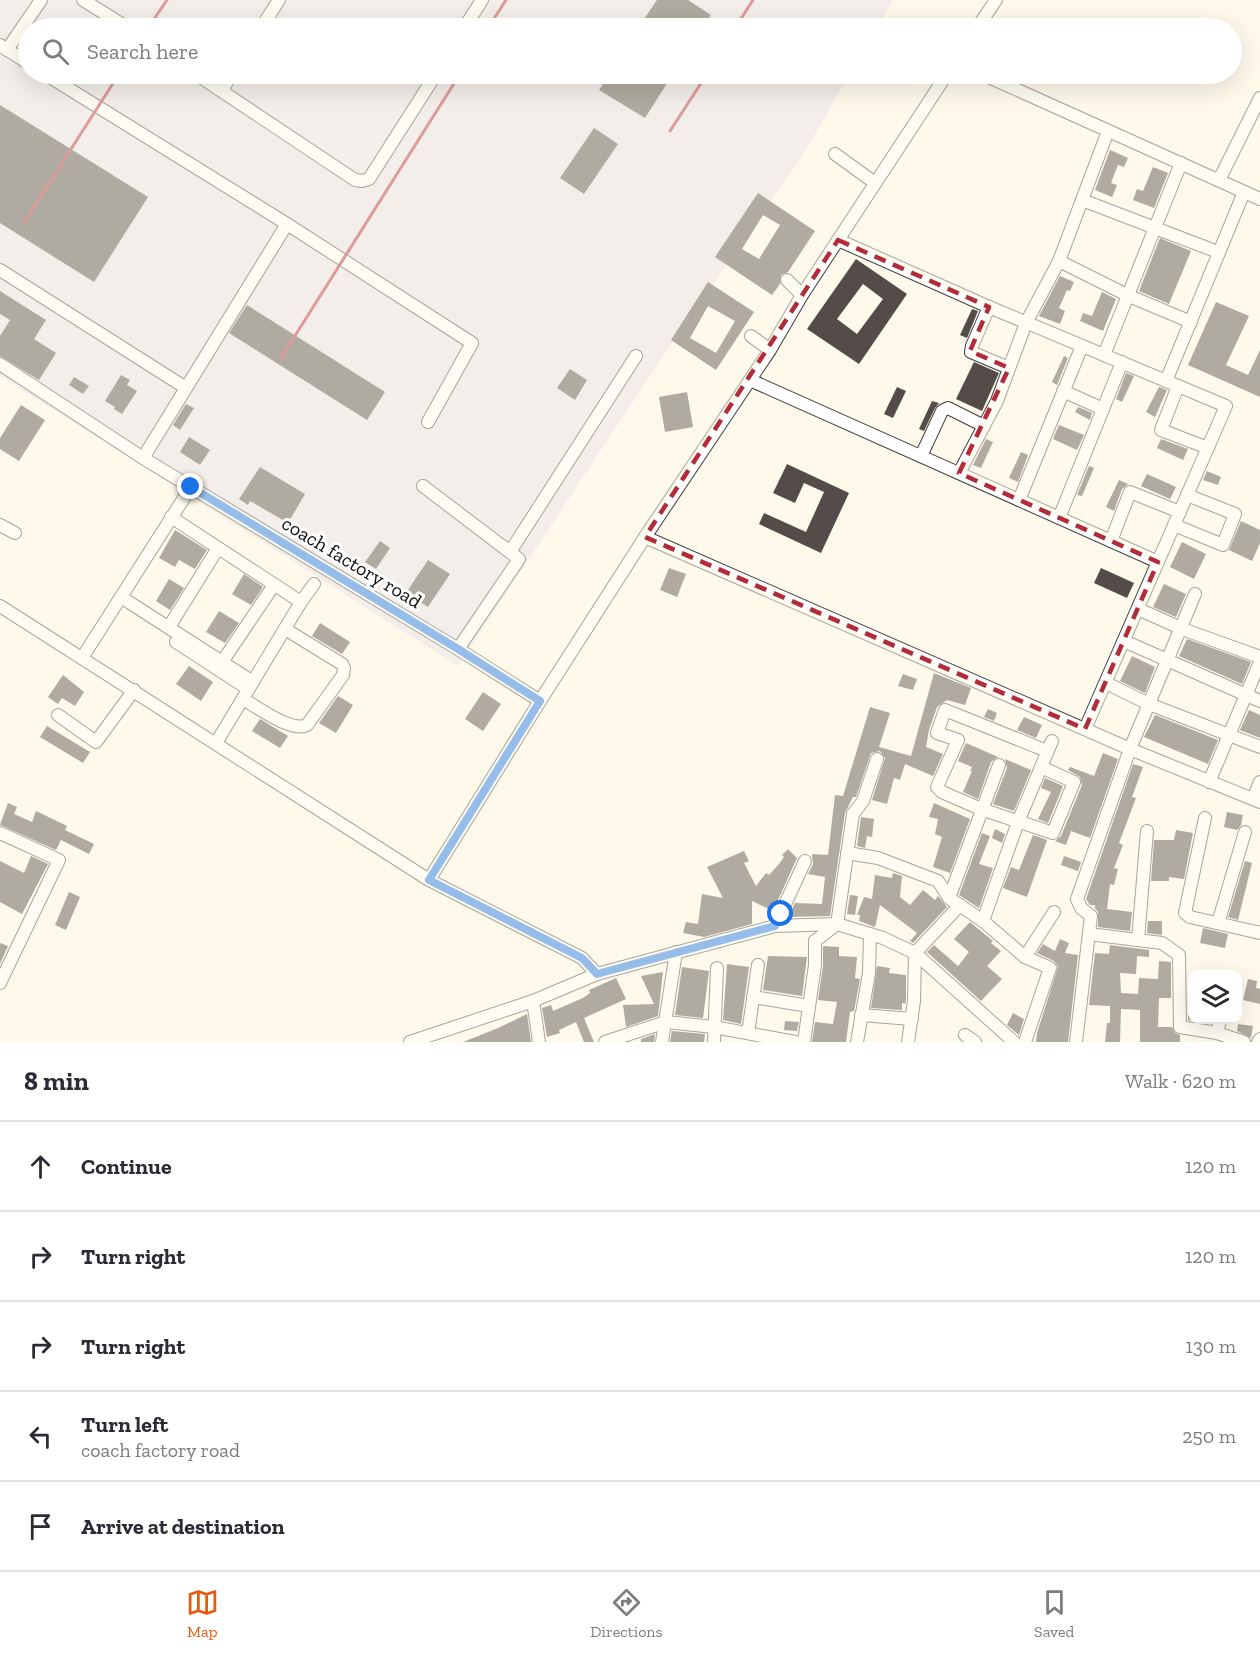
<!DOCTYPE html>
<html lang="en">
<head>
<meta charset="utf-8">
<style>
	body { margin:0; font-family:"Zilla Slab",serif; background:#f7f7f7; color:#2b2b33 }
	.controls { position:absolute; right:18px; bottom:18px; display:grid; overflow:hidden; border-radius:12px; box-shadow:0 6px 24px #0002 }
	.controls button { width:54px; height:54px; display:grid; place-items:center; padding:0; border:0; border-bottom:2px solid #e1e1e2; background:#fff; color:#2b2b33; font:30px sans-serif }
	.stop { position:absolute; width:18px; height:18px; margin:-14px; border:4px solid #1a73e8; border-radius:50%; background:#fff }
	.stop.end { background:#1a73e8; border-color:#fff; box-shadow:0 2px 6px #0008 }
	.list { margin:0; padding:0; list-style:none }
	h2 { display:flex; justify-content:space-between; align-items:center; height:78px; margin:0; padding:0 24px; font-size:26px }
	h2 small { font-size:20px; font-weight:400; color:#7c7c81 }
	.list li { display:grid; grid-template-columns:39px 1fr auto; gap:18px; align-items:center; box-sizing:border-box; height:90px; padding:0 24px; border-top:2px solid #e1e1e2 }
	.list b { display:block; font-size:22px; white-space:nowrap }
	.list p { margin:0; font-size:20px; white-space:nowrap; color:#7c7c81 }
	.list em { font-size:20px; font-style:normal; color:#7c7c81 }
	.icon { flex:none; width:33px; height:33px; fill:none; stroke:currentColor; stroke-width:2; stroke-linecap:round; stroke-linejoin:round }
	.map { position:relative; flex:none; width:1260px; height:1042px; overflow:hidden }
	.search { position:absolute; background:#fff; box-shadow:0 6px 24px #0002; left:18px; right:18px; top:18px; height:66px; display:flex; align-items:center; gap:15px; box-sizing:border-box; padding:0 21px; border-radius:33px; color:#7c7c81; font-size:22px }
	.sheet { height:528px; background:#fff }
	nav { display:flex; justify-content:space-around; align-items:center; box-sizing:border-box; height:84px; border-top:2px solid #e1e1e2; background:#fff; font-size:16px; color:#7c7c81 }
	nav a { display:grid; justify-items:center; gap:3px }
	nav .on { color:#ea580c }
	.map>svg:first-child { display:block }
	.industrial { fill:#e8dfea }
	.building { fill:#534c48; fill-rule:evenodd }
	.lines { fill:none; stroke-linecap:round; stroke-linejoin:round }
	.minor-casing { stroke:#3e3e3e; stroke-width:14 }
	.minor { stroke:#fff; stroke-width:12 }
	.rail { stroke:#b32a38; stroke-width:3 }
	.route { stroke:#1a73e8; stroke-width:8 }
	.marked { fill:none; stroke:#b32a38; stroke-width:4.5; stroke-dasharray:12 8; stroke-linejoin:round }
	.labels { text-anchor:middle; stroke-width:6; stroke-linejoin:round; paint-order:stroke }
	.street-label { font-size:20px; fill:#0b0b0b; stroke:#fff }
</style>
</head>
<body>
<div class="map">
<svg width="1260" height="1042" viewBox="0 0 1260 1042">
	<rect width="100%" height="100%" fill="#fef9ea"/>
	<path class="industrial" d="M0,0H893L876,28H28V74H850L801,158L668,349L458,666L0,376Z"/>
	<g class="building">
		<path d="M657,0H688L711,15L702,28H638Z"/>
		<path d="M610,74H673L645,118L599,90Z"/>
		<path d="M0,105L148,197L94,282L0,223Z"/>
		<path d="M594,128L618,144L584,194L560,178Z"/>
		<path d="M1110,150L1128,158L1124,167L1118,165L1111,183L1117,185L1112,197L1095,190Z"/>
		<path d="M1153,167L1168,173L1154,208L1133,200L1137,189L1143,191Z"/>
		<path d="M758,193L815,231L788,272L781,275L780,284L772,295L715,257ZM763,215L780,225L759,259L742,249Z"/>
		<path d="M1160,238L1191,251L1169,304L1139,291Z"/>
		<path d="M856,259L907,294L859,364L807,329ZM863,284L883,299L857,334L837,319Z"/>
		<path d="M1060,276L1074,282L1070,291L1067,290L1059,308L1065,311L1060,324L1039,316Z"/>
		<path d="M708,282L754,312L716,370L671,340ZM708,306L735,321L716,353L690,338Z"/>
		<path d="M0,291L46,320L34,339L56,353L39,380L0,356V336L10,320L0,314Z"/>
		<path d="M1102,292L1116,299L1103,331L1080,321L1083,313L1092,316Z"/>
		<path d="M1216,302L1249,316L1226,365L1248,375L1260,350V397L1188,365Z"/>
		<path d="M247,305L385,392L367,420L229,333Z"/>
		<path d="M972,309L978,311L967,338L960,335Z"/>
		<path d="M1064,356L1068,358L1057,385L1052,382Z"/>
		<path d="M974,362L999,373L982,411L956,399Z"/>
		<path d="M570,369L587,380L575,400L557,388Z"/>
		<path d="M1126,373L1134,376L1122,402L1116,399Z"/>
		<path d="M121,375L130,380L127,385L137,391L122,414L114,409L115,407L105,401Z"/>
		<path d="M74,377L89,386L83,394L69,385Z"/>
		<path d="M897,387L906,391L893,418L884,414Z"/>
		<path d="M1159,387L1167,390L1155,417L1146,412Z"/>
		<path d="M687,392L693,427L665,432L659,397Z"/>
		<path d="M932,401L939,403L935,408L924,431L919,429Z"/>
		<path d="M186,404L194,408L180,430L173,425Z"/>
		<path d="M21,405L45,420L19,461L0,449V438Z"/>
		<path d="M1078,407L1092,413L1090,420L1075,412Z"/>
		<path d="M1059,425L1084,435L1077,450L1053,439Z"/>
		<path d="M189,437L210,450L200,465L180,452Z"/>
		<path d="M986,439L993,442L981,468L973,465Z"/>
		<path d="M1161,439L1188,449L1183,460L1157,448Z"/>
		<path d="M1021,452L1028,455L1018,482L1009,478Z"/>
		<path d="M787,464L849,493L821,553L759,524L764,513L806,532L824,492L804,483L795,503L773,493Z"/>
		<path d="M1089,466L1094,468L1082,496L1077,495Z"/>
		<path d="M260,467L305,494L288,523L250,501L248,505L239,499Z"/>
		<path d="M1207,471L1221,477L1218,485L1203,480Z"/>
		<path d="M1147,474L1176,487L1170,499L1141,486Z"/>
		<path d="M1119,480L1128,484L1122,489L1114,511L1106,507Z"/>
		<path d="M1241,521L1260,530V543L1252,561L1229,550Z"/>
		<path d="M175,530L207,550L195,569L179,560L175,567L159,558Z"/>
		<path d="M380,541L390,548L376,569L365,562Z"/>
		<path d="M1182,542L1206,554L1194,579L1170,567Z"/>
		<path d="M428,560L450,574L428,607L406,593Z"/>
		<path d="M669,568L686,574L677,597L660,590Z"/>
		<path d="M1101,568L1134,583L1127,598L1094,583Z"/>
		<path d="M244,574L263,587L251,605L232,594Z"/>
		<path d="M169,579L184,588L170,610L156,601Z"/>
		<path d="M1164,584L1186,594L1176,617L1153,607Z"/>
		<path d="M219,611L239,623L225,643L206,632Z"/>
		<path d="M320,623L350,642L342,654L312,636Z"/>
		<path d="M1187,639L1251,662L1242,684L1179,656Z"/>
		<path d="M1132,656L1155,667L1145,693L1120,681Z"/>
		<path d="M189,666L213,682L201,701L176,684Z"/>
		<path d="M934,673L971,688L965,705L947,700L937,707L929,730L926,747L943,754L933,776L905,764L900,780L894,778L887,804L872,800L885,758L880,751L871,753L856,797H853L845,813L830,916L788,917L795,903L822,904L825,877L808,874L813,864L812,854L828,855L835,795L843,796L870,707L890,713L879,747L911,756Z"/>
		<path d="M903,674L917,679L913,690L898,686Z"/>
		<path d="M63,675L84,692L75,706L62,698L58,704L48,697Z"/>
		<path d="M483,692L501,704L483,731L465,719Z"/>
		<path d="M338,696L353,705L336,733L319,723Z"/>
		<path d="M988,709L997,713L994,721L984,717Z"/>
		<path d="M1249,710L1260,715V738L1240,730Z"/>
		<path d="M1155,715L1218,740L1208,764L1144,737Z"/>
		<path d="M1024,717L1042,725L1036,738L1017,730Z"/>
		<path d="M260,719L288,736L280,748L252,731Z"/>
		<path d="M47,726L90,752L83,763L40,737Z"/>
		<path d="M966,743L998,757L991,762L978,799L963,792L972,771H970L972,767L958,761Z"/>
		<path d="M1103,753L1118,759L1090,838L1071,831L1066,845L1055,841L1061,836L1082,785L1080,777L1068,770L1070,767L1094,776Z"/>
		<path d="M1005,759L1031,770L1014,811L993,804L1007,768Z"/>
		<path d="M1133,764L1143,767L1132,797L1136,798L1119,843L1123,845L1114,868L1118,869L1114,885L1110,884L1107,909L1132,912L1130,931L1098,927V912L1095,908V905H1090L1086,899Z"/>
		<path d="M1045,778L1063,786L1048,823L1038,819L1051,792L1041,788Z"/>
		<path d="M8,803L17,807L14,814L32,822L36,811L67,826L65,830L94,844L89,854L61,840L56,850L0,825Z"/>
		<path d="M934,803L970,819L950,873L933,867L942,837L935,834L938,819L929,817Z"/>
		<path d="M1227,812L1243,815L1241,825L1237,830L1224,827Z"/>
		<path d="M861,817L874,819L872,837L867,836L865,848L857,846Z"/>
		<path d="M995,829L1005,834L1002,843L992,838Z"/>
		<path d="M1176,830L1193,833L1184,879L1169,877V881H1151L1154,840H1174Z"/>
		<path d="M982,833L990,836L979,864L993,868L979,908L959,895Z"/>
		<path d="M1033,835L1047,840L1027,897L1003,888L1011,867L1019,870Z"/>
		<path d="M788,849L797,858L773,911L752,901V924L704,937L683,933L686,922L698,924L702,894L723,898L707,867L744,851L749,861L744,863L756,886L766,873L769,875L779,864L784,857L782,855Z"/>
		<path d="M31,856L48,864L22,914L0,902V861L24,873Z"/>
		<path d="M1064,856L1081,862L1078,871L1061,865Z"/>
		<path d="M1245,861L1252,863L1238,920L1228,917Z"/>
		<path d="M893,873L902,876L900,897L910,905L923,890L935,900L938,896L947,907L913,943L910,941L917,933L880,905L875,927L859,921L860,915H857L864,897L872,899L875,875L892,878Z"/>
		<path d="M69,892L80,897L66,930L55,925Z"/>
		<path d="M850,895L858,896L855,915L847,914Z"/>
		<path d="M1148,921H1162V935L1147,933Z"/>
		<path d="M970,922L993,941L991,943L1001,951L987,966L1002,979L981,1001L927,952L934,945L958,966L969,952L954,939Z"/>
		<path d="M1203,928L1228,934L1225,948L1200,943Z"/>
		<path d="M1060,939L1069,943L1065,953L1078,955L1068,1042H1036L1037,1033L1058,967L1054,961L1037,953L1043,944L1055,951Z"/>
		<path d="M0,943L8,946L0,964Z"/>
		<path d="M1110,945L1149,950V957L1137,956L1136,974L1120,973L1121,993L1138,994L1139,978L1158,979L1159,961L1171,962V998H1159L1158,1027H1172L1175,1033L1180,1035V1042H1140V1010L1121,1009L1120,1042H1105L1107,1023H1110V1006L1089,1005L1095,953L1109,954Z"/>
		<path d="M823,946L839,947V956L857,957L855,978L860,979L854,1011L850,1012L846,1042H812L815,1022L833,1024L837,1002L818,1000L823,966Z"/>
		<path d="M768,956L807,957L802,996L763,990Z"/>
		<path d="M727,964L749,967L741,1024L723,1020Z"/>
		<path d="M877,966L890,968L889,973L906,975V1000L905,1004L902,1003V1010L871,1008Z"/>
		<path d="M682,967L709,971L703,1018L675,1015Z"/>
		<path d="M663,972L658,1016L626,1027L623,1005L654,1004L641,976Z"/>
		<path d="M616,978L626,999L584,1018L594,1042H584L576,1022L559,1030L560,1033L547,1037L542,1008L551,1005L553,1011L583,998L590,993L589,990Z"/>
		<path d="M1248,979L1257,981L1256,988L1260,989V1004L1243,1000Z"/>
		<path d="M1188,993H1192V1020L1195,1021L1188,1020Z"/>
		<path d="M1013,1013L1024,1019L1019,1035L1007,1025Z"/>
		<path d="M527,1014L531,1042H463L498,1028Z"/>
		<path d="M785,1021L799,1022L797,1031L784,1030Z"/>
		<path d="M1238,1024L1253,1026L1251,1038L1237,1031Z"/>
		<path d="M672,1031L705,1034L704,1042H670Z"/>
		<path d="M655,1034L654,1042H641V1039Z"/>
	</g>
	<g class="lines">
		<g class="minor-casing">
			<g id="minor">
				<path d="M83,0L128,28"/>
				<path d="M261,28L279,0"/>
				<path d="M464,28L482,0"/>
				<path d="M977,28L996,0"/>
				<path d="M0,45L28,63"/>
				<path d="M7,50L41,0"/>
				<path d="M45,74L287,224L472,343L428,422"/>
				<path d="M196,74L355,180L362,181L369,179L436,74"/>
				<path d="M982,74L1260,199"/>
				<path d="M222,90L232,74"/>
				<path d="M835,154L875,183"/>
				<path d="M1219,180L1260,98"/>
				<path d="M1082,200L1218,252"/>
				<path d="M838,240L989,307L1226,406L1085,729"/>
				<path d="M1059,261L1129,296L1191,322"/>
				<path d="M0,270L186,388"/>
				<path d="M787,280L802,295"/>
				<path d="M989,307L972,346L971,352L1009,368"/>
				<path d="M751,336L770,350"/>
				<path d="M1104,355L1181,163"/>
				<path d="M0,364L143,458L458,649L540,701"/>
				<path d="M750,380L1158,562"/>
				<path d="M1166,381L1244,192"/>
				<path d="M1178,386L1161,430L1208,448"/>
				<path d="M1063,391L1103,409"/>
				<path d="M921,456L942,411L948,408L984,426"/>
				<path d="M143,458L287,224"/>
				<path d="M959,473L997,401L1026,323L1059,261L1108,131"/>
				<path d="M423,486L519,559L458,649"/>
				<path d="M1019,500L1082,346"/>
				<path d="M171,517L301,602"/>
				<path d="M1059,518L1122,362"/>
				<path d="M0,525L15,533"/>
				<path d="M1174,525L1223,545L1235,514L1187,495"/>
				<path d="M645,537L1130,749L1260,802"/>
				<path d="M1111,541L1130,492L1180,512"/>
				<path d="M510,552L636,356"/>
				<path d="M121,597L253,682"/>
				<path d="M0,606L429,880L582,958L597,974"/>
				<path d="M1138,609L1185,630L1260,657"/>
				<path d="M169,627L218,548"/>
				<path d="M1124,641L1260,701"/>
				<path d="M176,642L248,689"/>
				<path d="M82,658L184,498"/>
				<path d="M222,662L274,585"/>
				<path d="M1106,683L1149,704L1260,747"/>
				<path d="M243,699C257,707 292,733 307,725L343,675L344,668L342,664L285,629"/>
				<path d="M58,715L96,742L134,690"/>
				<path d="M216,743L301,602L314,584"/>
				<path d="M1041,767L1074,782L1053,833L981,809L942,792L937,787L958,740L937,733L945,710L1047,751"/>
				<path d="M1209,782L1260,662"/>
				<path d="M1253,799L1260,782"/>
				<path d="M1205,818L1185,913L1190,917L1260,933"/>
				<path d="M0,833L59,860L0,983"/>
				<path d="M847,853L878,858L938,881L949,898L983,921L1025,957L1050,968L1025,1042"/>
				<path d="M429,880L540,701L645,537L770,350L802,295L947,74"/>
				<path d="M949,898L999,765"/>
				<path d="M983,921L1018,822L1052,741"/>
				<path d="M1218,923L1245,832"/>
				<path d="M775,926L805,861"/>
				<path d="M1089,934L1162,943L1179,955L1180,1027L1217,1033L1244,1042"/>
				<path d="M1138,940L1147,831"/>
				<path d="M815,941L837,924L853,814L863,801L877,759"/>
				<path d="M1025,957L1054,912"/>
				<path d="M753,997L809,1006"/>
				<path d="M533,1001L539,1042"/>
				<path d="M861,1015L912,1019"/>
				<path d="M748,1033L758,965"/>
				<path d="M1217,1033L1220,1020"/>
				<path d="M965,1035L975,1042"/>
				<path d="M410,1042L533,1001L597,974L775,926L837,924L883,938L915,953L1014,1042"/>
				<path d="M605,1042L666,1022L714,1027L795,1042"/>
				<path d="M662,1042L676,952"/>
				<path d="M714,1042L717,968"/>
				<path d="M804,1042L815,965V941"/>
				<path d="M857,1042L869,973L870,934"/>
				<path d="M908,1042L914,1001L915,953L960,905"/>
				<path d="M1076,1042L1091,916L1081,908L1077,899L1130,749L1195,594"/>
				<path d="M1258,1042L1260,1039"/>
			</g>
		</g>
		<use href="#minor" class="minor"/>
		<g class="rail">
			<path d="M148,28L167,0"/>
			<path d="M488,28L506,0"/>
			<path d="M735,28L753,0"/>
			<path d="M670,131L707,74"/>
			<path d="M25,221L119,74"/>
			<path d="M281,358L460,74"/>
		</g>
	</g>
	<g class="lines">
		<path class="route" d="M191,487L458,649L540,701L429,880L582,958L597,974L775,926L781,914"/>
	</g>
	<path d="M0 0H1260V1042H0ZM838,240L989,307L970,351L1009,368L959,473L1158,562L1085,729L645,537Z" fill="#fef9ea" fill-opacity=".55" fill-rule="evenodd"/>
	<path class="marked" d="M838,240L989,307L970,351L1009,368L959,473L1158,562L1085,729L645,537Z"/>
	<g class="labels">
		<g class="street-label">
			<text transform="translate(352 562) rotate(31)" y="7">coach factory road</text>
		</g>
	</g>
</svg>
<div class="controls">
<button><svg class="icon" aria-label="layers" viewBox="0 0 24 24"><path d="M12 4l9 5-9 5-9-5zM3 14l9 5 9-5"/></svg></button>
</div>
<div class="stop" style="left:781px;top:914px"></div>
<div class="stop end" style="left:191px;top:487px"></div>
<div class="search"><svg class="icon" aria-label="search" viewBox="0 0 24 24"><circle cx="10" cy="10" r="6"/><path d="M15 15l6 6"/></svg>Search here</div>
</div>
<section class="sheet">
<h2>8 min<small>Walk · 620 m</small></h2>
<ul class="list">
<li><svg class="icon" aria-label="ahead" viewBox="0 0 24 24"><path d="M12 20V5M6 11l6-6 6 6"/></svg><div><b>Continue</b></div><em>120 m</em></li>
<li><svg class="icon" aria-label="right" viewBox="0 0 24 24"><path d="M7 20v-9h11M14 6l5 5-5 5"/></svg><div><b>Turn right</b></div><em>120 m</em></li>
<li><svg class="icon" aria-label="right" viewBox="0 0 24 24"><path d="M7 20v-9h11M14 6l5 5-5 5"/></svg><div><b>Turn right</b></div><em>130 m</em></li>
<li><svg class="icon" aria-label="left" viewBox="0 0 24 24"><path d="M17 20v-9H6M10 6l-5 5 5 5"/></svg><div><b>Turn left</b><p>coach factory road</p></div><em>250 m</em></li>
<li><svg class="icon" aria-label="arrive" viewBox="0 0 24 24"><path d="M6 21V4h12l-3 4 3 4H6"/></svg><div><b>Arrive at destination</b></div></li>
</ul>
</section>
<nav>
<a class="on"><svg class="icon" aria-label="map" viewBox="0 0 24 24"><path d="M3 6l6-2 6 2 6-2v14l-6 2-6-2-6 2zM9 4v14M15 6v14"/></svg>Map</a>
<a><svg class="icon" aria-label="directions" viewBox="0 0 24 24"><path d="M12 3l9 9-9 9-9-9zM9 14v-3h6M13 9l2 2-2 2"/></svg>Directions</a>
<a><svg class="icon" aria-label="saved" viewBox="0 0 24 24"><path d="M7 4h10v16l-5-4-5 4z"/></svg>Saved</a>
</nav>
</body>
</html>
